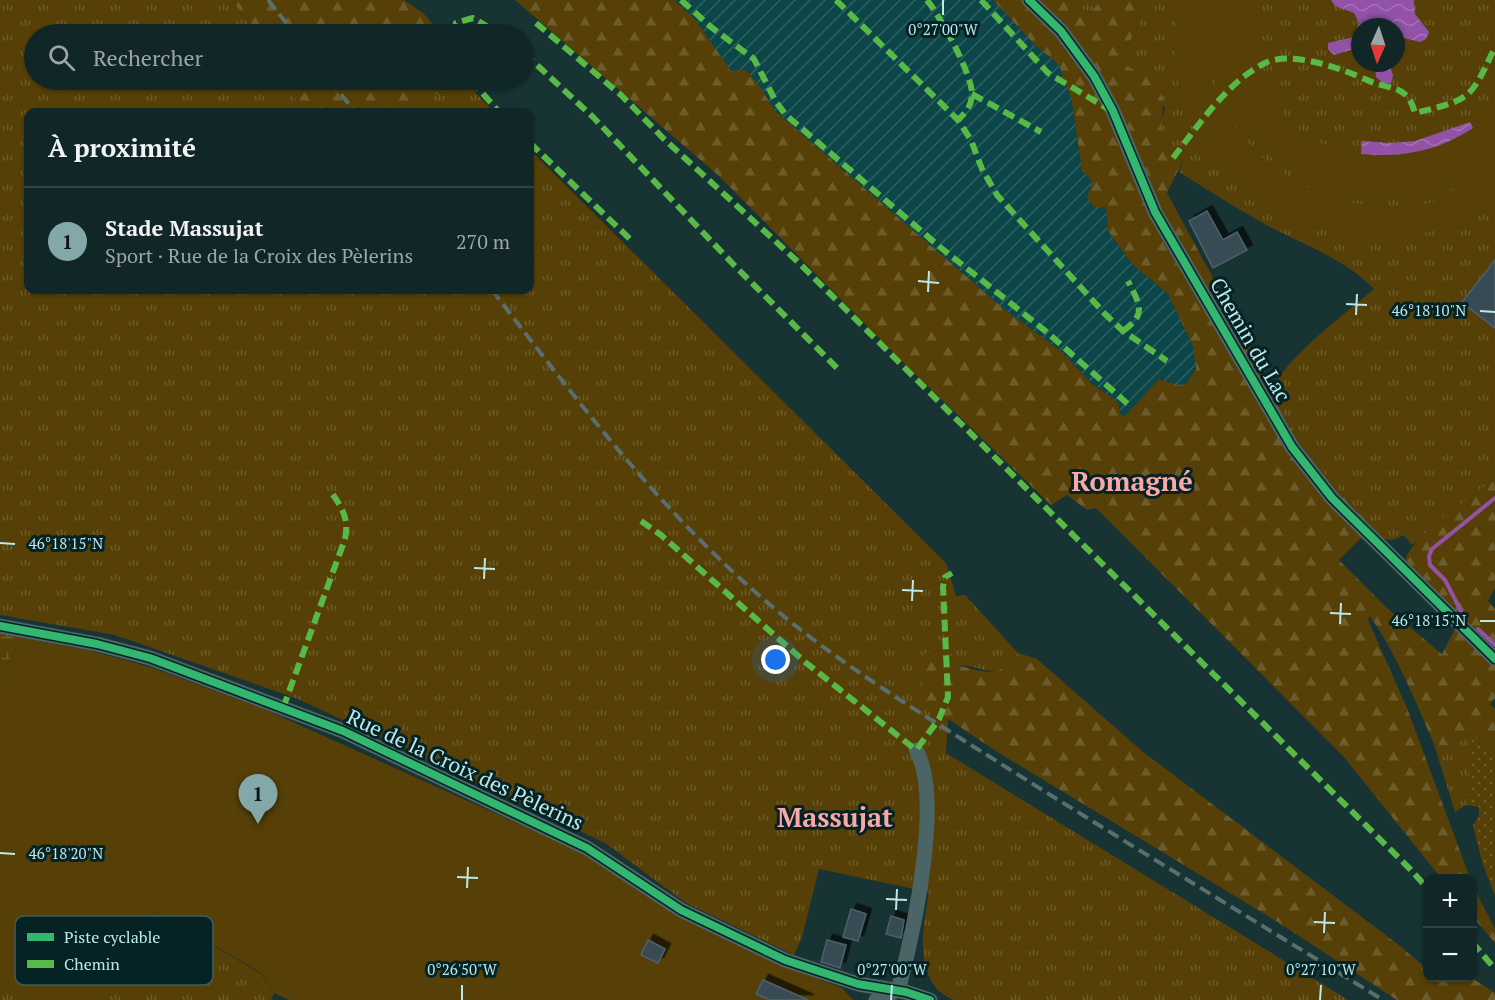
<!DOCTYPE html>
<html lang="fr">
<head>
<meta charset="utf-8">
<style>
	body { margin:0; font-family:"PT Serif",serif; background:#1e3233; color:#f1f3f6 }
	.controls { position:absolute; right:18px; bottom:18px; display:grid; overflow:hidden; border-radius:12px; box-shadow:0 2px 4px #0004 }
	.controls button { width:54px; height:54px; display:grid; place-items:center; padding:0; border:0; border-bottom:2px solid #304344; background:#112627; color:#f1f3f6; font:30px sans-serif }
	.compass { position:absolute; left:1351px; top:18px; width:54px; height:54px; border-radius:50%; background:#112627; box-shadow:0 2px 4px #0004; rotate:183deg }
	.you { position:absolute; left:776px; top:660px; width:21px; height:21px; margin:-15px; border:4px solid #fff; border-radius:50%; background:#1a73e8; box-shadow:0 0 0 9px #1a73e833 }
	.badge { display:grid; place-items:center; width:39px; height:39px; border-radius:50%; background:#83a8a9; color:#111; font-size:20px; font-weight:700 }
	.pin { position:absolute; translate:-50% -50px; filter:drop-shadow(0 2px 3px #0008) }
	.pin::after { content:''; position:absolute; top:32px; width:21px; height:18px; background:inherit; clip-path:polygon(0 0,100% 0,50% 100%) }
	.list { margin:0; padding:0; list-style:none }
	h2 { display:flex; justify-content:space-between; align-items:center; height:78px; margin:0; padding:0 24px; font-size:26px }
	h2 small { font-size:20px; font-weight:400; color:#9ca5a7 }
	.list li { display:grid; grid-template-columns:39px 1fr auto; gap:18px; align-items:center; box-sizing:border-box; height:108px; padding:0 24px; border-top:2px solid #304344 }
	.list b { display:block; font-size:22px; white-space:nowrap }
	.list p { margin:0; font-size:20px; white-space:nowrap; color:#9ca5a7 }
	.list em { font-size:20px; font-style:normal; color:#9ca5a7 }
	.icon { flex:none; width:33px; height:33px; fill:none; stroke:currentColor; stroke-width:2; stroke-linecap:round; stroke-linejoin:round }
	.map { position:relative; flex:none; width:1495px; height:1000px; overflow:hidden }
	.search { position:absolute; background:#112627; box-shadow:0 2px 4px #0004; left:24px; top:24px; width:510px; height:66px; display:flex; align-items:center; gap:15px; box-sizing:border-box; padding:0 21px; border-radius:33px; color:#9ca5a7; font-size:22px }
	.panel { position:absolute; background:#112627; box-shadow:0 2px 4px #0004; left:24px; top:108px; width:510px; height:186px; border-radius:12px }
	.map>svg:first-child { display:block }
	.industrial { fill:url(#industrial-furrows) }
	.grass { fill:url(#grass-tufts); fill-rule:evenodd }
	.forest { fill:url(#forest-firs) }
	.wetland { fill:url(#wetland-marsh) }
	.garden { fill:url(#garden-dots) }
	.pitch { fill:#564007 }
	.water { fill:url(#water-waves) }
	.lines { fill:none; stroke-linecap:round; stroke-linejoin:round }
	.stream { stroke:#9252a7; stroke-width:4 }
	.building { fill:#384c55; stroke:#4d606a; stroke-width:1.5; filter:url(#shadow) }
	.minor { stroke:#4b6465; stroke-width:15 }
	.rail { stroke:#586e6f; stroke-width:4; stroke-dasharray:12 6; stroke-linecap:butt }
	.quiet { stroke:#58b947; stroke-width:6; stroke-dasharray:12 6; stroke-linecap:butt }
	.cycleway-casing { stroke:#052325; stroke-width:11 }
	.cycleway { stroke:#33b770; stroke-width:8 }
	.ticks { fill:none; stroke:#bde7e8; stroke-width:2 }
	.labels { text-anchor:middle; stroke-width:6; stroke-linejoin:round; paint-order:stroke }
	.street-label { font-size:21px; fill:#bde7e8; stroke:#052325 }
	.district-label { font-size:27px; font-weight:bold; fill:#fba7a8; stroke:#052325 }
	.key { fill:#052325; stroke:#3c5e60; stroke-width:1.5 }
	.key-label { font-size:16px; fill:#bde7e8 }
	.ticks-label { font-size:15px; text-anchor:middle; fill:#bde7e8; stroke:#052325; stroke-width:6; stroke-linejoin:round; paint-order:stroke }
</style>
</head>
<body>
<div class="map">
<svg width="1495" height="1000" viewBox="0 0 1495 1000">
	<defs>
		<pattern id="industrial-furrows" width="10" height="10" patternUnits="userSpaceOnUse" patternTransform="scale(1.5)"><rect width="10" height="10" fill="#0d4649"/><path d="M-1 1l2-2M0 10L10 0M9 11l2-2" fill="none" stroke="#2e6163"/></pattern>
		<pattern id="grass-tufts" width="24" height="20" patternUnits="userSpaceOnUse" patternTransform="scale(1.5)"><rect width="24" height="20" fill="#564007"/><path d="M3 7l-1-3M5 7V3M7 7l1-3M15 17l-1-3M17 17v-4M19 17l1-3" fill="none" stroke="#6c5c2b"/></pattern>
		<pattern id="forest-firs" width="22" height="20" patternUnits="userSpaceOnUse" patternTransform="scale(1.5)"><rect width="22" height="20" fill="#564007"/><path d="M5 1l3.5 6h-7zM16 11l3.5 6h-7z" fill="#6c5c2b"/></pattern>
		<pattern id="wetland-marsh" width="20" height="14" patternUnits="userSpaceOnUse" patternTransform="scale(1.5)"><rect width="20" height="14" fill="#564007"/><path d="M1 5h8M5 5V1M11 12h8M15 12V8" fill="none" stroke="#6c5c2b"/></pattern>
		<pattern id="garden-dots" width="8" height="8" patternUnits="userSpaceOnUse" patternTransform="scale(1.5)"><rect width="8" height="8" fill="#564007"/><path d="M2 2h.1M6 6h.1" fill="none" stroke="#6c5c2b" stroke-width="1.8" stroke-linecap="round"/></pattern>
		<pattern id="water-waves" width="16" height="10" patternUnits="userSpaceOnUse" patternTransform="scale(1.5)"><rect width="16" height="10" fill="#9252a7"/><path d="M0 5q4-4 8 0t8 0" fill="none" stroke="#a473b7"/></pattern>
		<filter id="shadow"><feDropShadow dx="5.5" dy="-5.5" stdDeviation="0" flood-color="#0009"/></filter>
	</defs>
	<rect width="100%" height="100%" fill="#173334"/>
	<path class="industrial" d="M674,0H993L1034,44L1059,65L1072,102L1082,171L1093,182L1106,207L1108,231L1132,264L1168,294L1193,346L1196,361L1192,378L1186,384L1178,385L1159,379L1126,417L1120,414L1118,402L1091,383L1062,352L1004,309L775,111L760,87L731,71L694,18Z"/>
	<g class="grass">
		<path d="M0,0H231L260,34H34V80H276L309,112H28V290H530V150L946,563L956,596L965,595L1018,653C993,686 986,663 956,666C946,667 932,678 923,683L948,719L946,753L1348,1000H953C948,997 941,993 937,989C915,963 924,922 929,892L819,869L802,937L794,955L686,903L605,843L298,699L115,635L0,615Z"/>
		<path d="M1069,0H1102L1089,13Z"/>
		<path d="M1144,0H1495V478L1412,545L1404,535L1392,540L1384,539L1372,527L1310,458L1272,395C1274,366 1350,310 1374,289C1343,257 1302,245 1263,223C1234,207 1207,189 1179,172L1183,160L1162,146L1160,125L1165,108L1122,64C1125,41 1146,23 1144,0ZM1360,27H1396V63H1360Z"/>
		<path d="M472,89L494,112H413L433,95Z"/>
		<path d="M1469,733V788L1466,805L1455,812L1434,744L1446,746Z"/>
		<path d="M158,912L261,974L274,993L271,1000H106Z"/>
		<path d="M0,983L27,1000H0Z"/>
	</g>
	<g class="forest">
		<path d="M231,0H404L424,14L441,34H260Z"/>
		<path d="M515,0H674L694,18L731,71L746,70L760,87L775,111L1004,309L1062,352L1091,383L1118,402L1120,414L1125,416L1159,379L1178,385L1186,384L1196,369L1193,346L1168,294L1132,264L1108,231L1106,207H1094L1087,197L1093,182L1082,171L1072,102L1059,65L1034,44L993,0H1069L1089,13L1102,0H1144C1147,23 1125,41 1122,63C1178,93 1159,92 1162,146L1183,160L1167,193L1243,333L1272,395L1310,458L1372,527L1339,560L1388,609L1442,654L1461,617L1406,561C1405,541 1477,493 1495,478V588L1488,601L1495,609V698L1490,704L1495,709V754L1469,733L1446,746L1434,744C1415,700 1397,655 1370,616L1368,620L1407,708L1470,878H1441L1344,757L1096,508L1087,510L1067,495L1051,505L905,364L719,176Z"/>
		<path d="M276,80H467L472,89L433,95L413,112H309Z"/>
		<path d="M936,646L944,656L952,654L955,665C985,671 997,681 1018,653L1037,659L1142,751L1400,946L1427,969L1428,978L1475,980L1495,993V1000H1397L1276,921L999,753L948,719H939L918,703L923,684L918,678L926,652H930Z"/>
		<path d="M1473,886L1495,929V943L1473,917Z"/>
	</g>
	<path class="wetland" d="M0,633L23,638L0,674Z"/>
	<path class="garden" d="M1469,733L1495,754V896L1482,862L1473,825L1479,816V807L1466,805L1469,788Z"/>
	<g class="pitch">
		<path d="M1180,0H1205C1184,158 1363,260 1495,177V207C1454,228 1405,243 1359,236C1241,220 1150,122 1180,0Z"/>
		<path d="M1208,0H1258C1254,34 1256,67 1273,98C1318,178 1441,170 1495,106V168C1478,183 1453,189 1432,194C1353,213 1264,174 1224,102C1207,71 1204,35 1208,0Z"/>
		<path d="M23,638L88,650L150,667L264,709L581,852L767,959L842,988L853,1000H289L274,993L261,973L158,912L106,1000H27L0,983V674Z"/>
	</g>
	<g class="water">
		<path d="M1331,0H1414L1415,14L1429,32L1426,39L1420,42L1405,38L1396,40V27H1360V47L1334,55L1328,49V43L1354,37L1359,23L1354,13L1335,6Z"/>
		<path d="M1375,63H1389L1393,75L1391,83H1383L1376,77Z"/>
		<path d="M1470,122L1473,128C1438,151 1402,158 1361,154L1362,141L1391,143L1415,141Z"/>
	</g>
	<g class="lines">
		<g class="stream">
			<path d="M1461,611L1445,580L1430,565L1429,556L1432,549L1495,498"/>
			<path d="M1478,629L1495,645"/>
		</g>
	</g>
	<g class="building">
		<path d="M1207,211L1223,240L1237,232L1247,250L1213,268L1189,221Z"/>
		<path d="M1495,260V328L1462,302Z"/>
		<path d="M851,909L866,914L858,941L843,937Z"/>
		<path d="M891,916L904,920L901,938L886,934Z"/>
		<path d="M648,940L665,949L658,963L641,955Z"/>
		<path d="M827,940L846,945L840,968L821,962Z"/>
		<path d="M763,980L808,1000H770L756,994Z"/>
	</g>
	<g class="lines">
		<g class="minor">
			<path d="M1029,0L1061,31L1094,76L1113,111L1155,212L1292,447L1332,498L1495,659"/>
			<path d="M0,626L97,644L150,658L343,731L587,848L681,910L785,960L858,984L906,992L930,1000"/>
			<path d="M876,1000L896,991L900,983C914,930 943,797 916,750"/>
		</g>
		<g class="rail">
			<path d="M268,0L295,34"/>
			<path d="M330,80L355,112"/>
			<path d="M492,290C573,395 653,502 753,590C831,660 921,713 1009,769C1133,847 1258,923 1383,1000"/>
		</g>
		<g class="quiet">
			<path d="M681,0L711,27L754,59L776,102L786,115L940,247L1048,333L1130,406"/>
			<path d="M836,0L958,120L971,140L982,169L997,195L1105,314L1123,331L1167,361"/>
			<path d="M927,0C940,16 974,77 972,96C971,107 965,113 958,120"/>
			<path d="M981,0L1048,73L1110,110"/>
			<path d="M536,23L621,95L664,139L797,261L1410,869L1428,889"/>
			<path d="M452,34L456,23L473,18L500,34"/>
			<path d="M524,53L593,117L734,265L837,368"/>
			<path d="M471,80L499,112"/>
			<path d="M972,94L1041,132"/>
			<path d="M530,143L631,240"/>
			<path d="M1173,158C1198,126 1227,82 1265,63C1291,50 1343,69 1367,80C1391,91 1407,83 1415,113C1472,99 1470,100 1495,47"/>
			<path d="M1123,331C1147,314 1140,305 1128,281"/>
			<path d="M641,521L661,535L805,662L916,750L939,719L948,697L943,587L945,577L952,573"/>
			<path d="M283,708L345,539C349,519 343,509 331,492"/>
			<path d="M1472,942L1495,969"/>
		</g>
		<g class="cycleway-casing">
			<g id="cycleway">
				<path d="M1029,0L1061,31L1094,76L1113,111L1155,212L1292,447L1332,498L1495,659"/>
				<path d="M0,626L97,644L150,658L343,731L587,848L681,910L785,960L858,984L906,992L930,1000"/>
			</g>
		</g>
		<use href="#cycleway" class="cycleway"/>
	</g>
	<path class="ticks" d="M943,15V0M918,281L939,283M928,292L929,271M1346,304L1367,305M1480,311L1495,312M1356,315L1357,294M0,543L15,544M474,568L495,569M484,579L485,558M902,590L923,591M912,601L913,580M1330,613L1351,614M1480,621H1495M1340,624L1341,603M0,853L15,854M457,877L478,878M467,888L468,867M886,899L907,900M896,910L897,889M1314,922L1335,923M1324,933L1325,912M462,1000V985M891,1000L892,985M1320,1000L1321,985"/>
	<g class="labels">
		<g class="street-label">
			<text transform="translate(1250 340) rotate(60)" y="7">Chemin du Lac</text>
			<text transform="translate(465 770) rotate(25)" y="7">Rue de la Croix des Pèlerins</text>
		</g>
		<g class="district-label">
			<text x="1132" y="491">Romagné</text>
			<text x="835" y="827">Massujat</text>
		</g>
	</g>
	<rect x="15" y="916" width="198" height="69" rx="9" class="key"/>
	<rect x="27" y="933" width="27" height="8" fill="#33b770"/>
	<rect x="27" y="960" width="27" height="8" fill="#58b947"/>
	<g class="key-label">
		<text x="64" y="943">Piste cyclable</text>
		<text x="64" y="970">Chemin</text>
	</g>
	<g class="ticks-label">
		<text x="943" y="35">0°27'00"W</text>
		<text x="1429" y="316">46°18'10"N</text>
		<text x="66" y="549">46°18'15"N</text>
		<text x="1429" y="626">46°18'15"N</text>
		<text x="66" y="859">46°18'20"N</text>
		<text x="462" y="975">0°26'50"W</text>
		<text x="892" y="975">0°27'00"W</text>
		<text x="1321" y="975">0°27'10"W</text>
	</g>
</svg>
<div class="controls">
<button>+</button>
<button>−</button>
</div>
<svg class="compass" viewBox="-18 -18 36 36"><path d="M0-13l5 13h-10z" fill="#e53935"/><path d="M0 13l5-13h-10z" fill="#9ca5a7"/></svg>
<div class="you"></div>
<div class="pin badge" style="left:258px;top:824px">1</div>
<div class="search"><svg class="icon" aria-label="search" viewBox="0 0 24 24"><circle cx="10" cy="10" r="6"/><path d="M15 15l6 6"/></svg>Rechercher</div>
<section class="panel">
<h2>À proximité<small></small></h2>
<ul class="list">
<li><span class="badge">1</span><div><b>Stade Massujat</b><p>Sport · Rue de la Croix des Pèlerins</p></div><em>270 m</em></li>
</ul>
</section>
</div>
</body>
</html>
